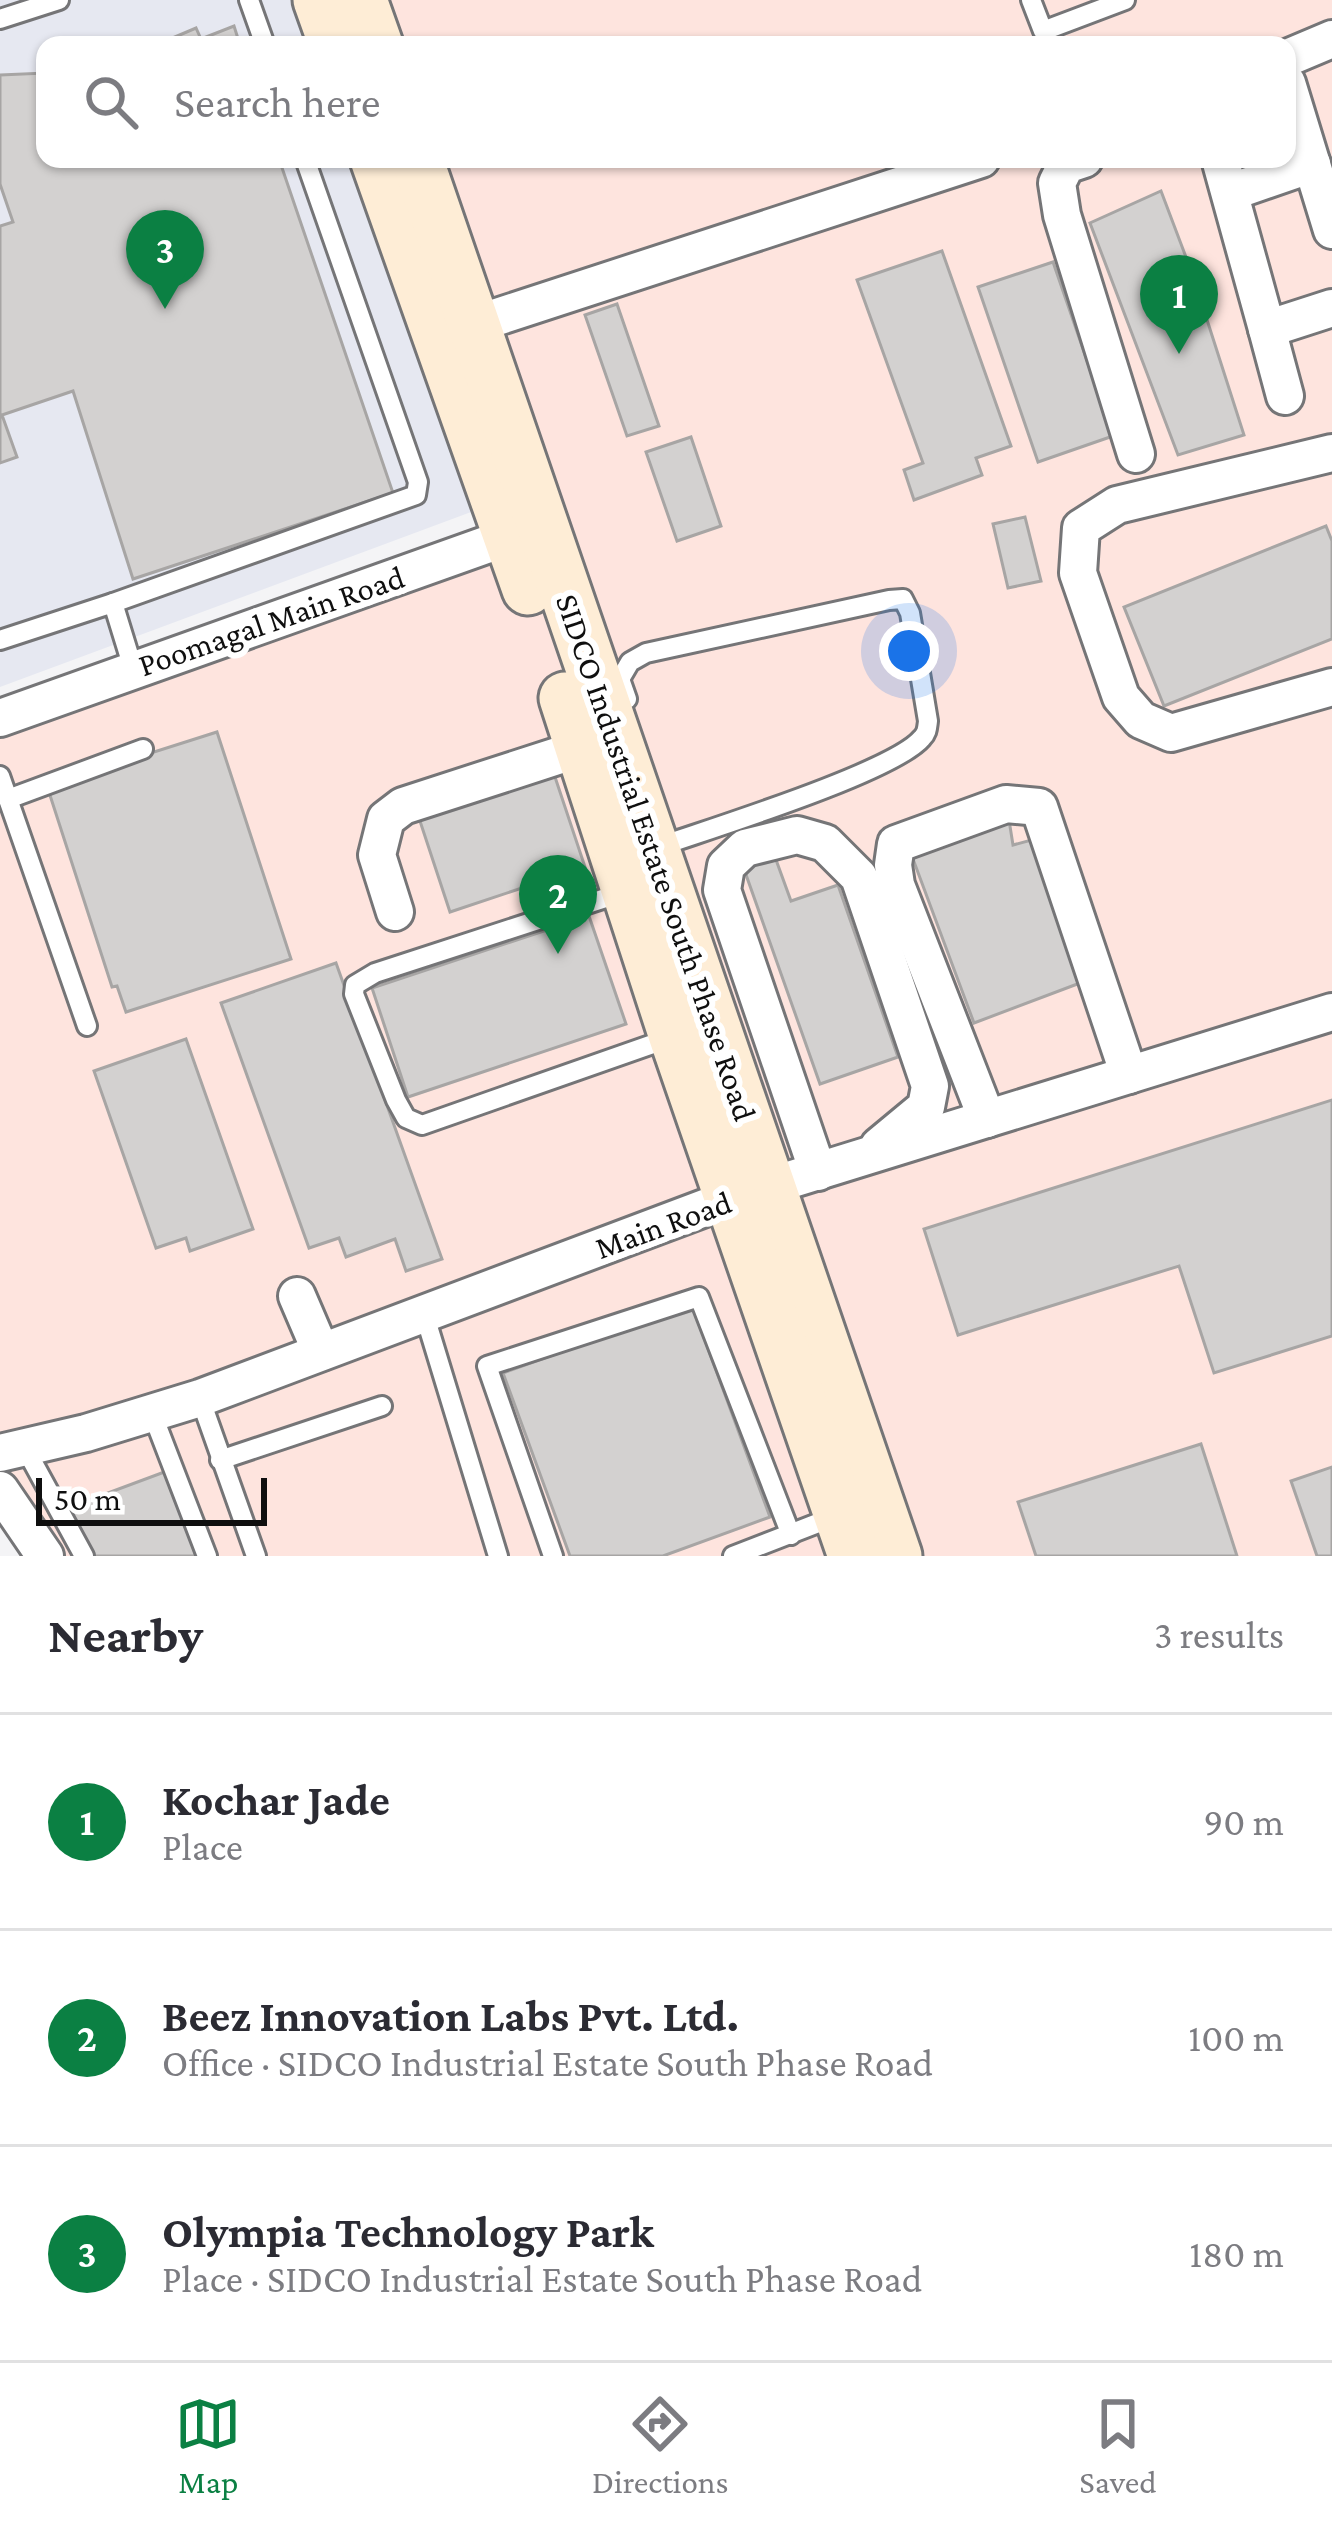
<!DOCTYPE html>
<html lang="en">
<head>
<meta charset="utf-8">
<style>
	body { margin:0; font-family:"Crimson Pro",serif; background:#f7f7f7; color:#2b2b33 }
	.scale { position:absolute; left:36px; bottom:30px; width:231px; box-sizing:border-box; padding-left:12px; border:6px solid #0f0f0f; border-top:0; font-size:33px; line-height:42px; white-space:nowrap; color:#0f0f0f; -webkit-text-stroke:9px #fff; paint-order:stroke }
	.you { position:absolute; left:909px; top:651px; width:42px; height:42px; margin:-30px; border:9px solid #fff; border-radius:50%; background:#1a73e8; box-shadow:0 0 0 18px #1a73e833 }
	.badge { display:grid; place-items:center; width:78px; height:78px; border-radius:50%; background:#0b8043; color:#fff; font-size:39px; font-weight:700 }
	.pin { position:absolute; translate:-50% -99px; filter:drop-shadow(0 3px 6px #0008) }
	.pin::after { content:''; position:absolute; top:63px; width:42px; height:36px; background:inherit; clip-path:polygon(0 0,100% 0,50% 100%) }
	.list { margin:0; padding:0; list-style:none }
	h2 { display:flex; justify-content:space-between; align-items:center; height:156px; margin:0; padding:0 48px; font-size:51px }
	h2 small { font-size:39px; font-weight:400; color:#7c7c81 }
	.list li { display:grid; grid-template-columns:78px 1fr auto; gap:36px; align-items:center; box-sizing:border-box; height:216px; padding:0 48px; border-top:3px solid #e1e1e2 }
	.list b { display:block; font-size:45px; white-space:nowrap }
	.list p { margin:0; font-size:39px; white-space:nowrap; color:#7c7c81 }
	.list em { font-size:39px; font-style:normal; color:#7c7c81 }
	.icon { flex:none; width:66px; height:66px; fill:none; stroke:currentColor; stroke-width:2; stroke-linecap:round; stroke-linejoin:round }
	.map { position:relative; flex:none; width:1332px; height:1556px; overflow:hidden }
	.search { position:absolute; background:#fff; box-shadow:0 3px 9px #0004; left:36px; right:36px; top:36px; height:132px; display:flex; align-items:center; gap:30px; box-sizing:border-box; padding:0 42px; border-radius:24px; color:#7c7c81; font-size:45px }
	.sheet { height:804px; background:#fff }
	nav { display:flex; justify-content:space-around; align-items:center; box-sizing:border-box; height:168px; border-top:3px solid #e1e1e2; background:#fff; font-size:33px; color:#7c7c81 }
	nav a { display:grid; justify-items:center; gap:6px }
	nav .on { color:#0b8043 }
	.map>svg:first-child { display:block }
	.built { fill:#e6e8f1 }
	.industrial { fill:#fee4de }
	.building { fill:#d3d1d0; stroke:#a7a5a4; stroke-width:3 }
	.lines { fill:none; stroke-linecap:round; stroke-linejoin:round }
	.service-casing { stroke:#757577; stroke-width:24 }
	.minor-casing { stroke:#757577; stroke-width:42 }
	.secondary-casing { stroke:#757577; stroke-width:57 }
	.service { stroke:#fff; stroke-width:18 }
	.minor { stroke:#fff; stroke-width:36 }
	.secondary { stroke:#feedd6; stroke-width:51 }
	.labels { text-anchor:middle; stroke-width:12; stroke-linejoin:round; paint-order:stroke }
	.street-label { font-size:33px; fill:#0f0f0f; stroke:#fff }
</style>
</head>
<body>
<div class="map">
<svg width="1332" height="1556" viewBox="0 0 1332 1556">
	<rect width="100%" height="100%" fill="#f4f4f6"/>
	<path class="built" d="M0,0H327L342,45H45V159H381L498,502L0,687Z"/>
	<path class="industrial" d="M343,0H1332V1556H57L0,1459V702L515,512L396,159H1287V45H358Z"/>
	<g class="building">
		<path d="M234,26L240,45H156L196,28L201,39Z"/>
		<path d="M45,73V159H279L393,493L133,579L73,391L2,415L17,457L0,463V226L13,222L0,184V75Z"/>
		<path d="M1161,191L1192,273L1244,435L1178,455L1090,223Z"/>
		<path d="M942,251L1011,446L976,458L982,475L914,500L904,470L923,463L857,280Z"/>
		<path d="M1053,262L1113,436L1038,462L978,287Z"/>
		<path d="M617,304L659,426L627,436L585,315Z"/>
		<path d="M691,437L721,526L677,541L646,452Z"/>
		<path d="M1025,517L1041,581L1008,588L993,524Z"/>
		<path d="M1326,526L1332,541V639L1164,706L1124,607Z"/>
		<path d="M217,732L291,959L126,1012L117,986L112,987L47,786Z"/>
		<path d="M551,765L585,867L450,912L416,809Z"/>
		<path d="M1009,820L1013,845L1035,839L1080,983L974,1023L910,851Z"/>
		<path d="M775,857L791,901L838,885L898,1057L820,1084L744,869Z"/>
		<path d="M589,916L626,1024L408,1097L372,988Z"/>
		<path d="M336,963L442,1259L406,1271L395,1239L346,1257L339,1238L309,1248L221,1003Z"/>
		<path d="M186,1039L253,1229L190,1251L186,1238L156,1248L94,1071Z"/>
		<path d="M1332,1100V1336L1214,1373L1179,1266L958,1335L924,1229Z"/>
		<path d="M692,1305L770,1517L663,1556H570L503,1373Z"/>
		<path d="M1201,1444L1237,1556H1036L1018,1502Z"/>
		<path d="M1332,1467V1556H1317L1291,1481Z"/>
		<path d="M167,1471L196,1556H90L62,1510Z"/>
	</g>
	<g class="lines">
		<g class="service-casing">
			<g id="service">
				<path d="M249,0L265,45"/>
				<path d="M1031,0L1043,31L1125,0"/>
				<path d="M0,19L59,0"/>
				<path d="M113,603L416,495L418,482L305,159"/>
				<path d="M0,640L113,603L133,668"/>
				<path d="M627,699L620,679L630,662L646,653L889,600L903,599L910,613L928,721C927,729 927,733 922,738C894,772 709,829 658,847"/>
				<path d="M0,776L87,1026"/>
				<path d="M8,799L143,749"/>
				<path d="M624,892L375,973L355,985L354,994L396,1100L406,1118L422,1125L670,1038"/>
				<path d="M424,1313L498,1556"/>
				<path d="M200,1398L256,1556"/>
				<path d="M152,1413L207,1556"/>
				<path d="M25,1448L84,1556"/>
				<path d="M220,1460L382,1406"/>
				<path d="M553,1556L487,1366L699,1297L791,1535"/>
				<path d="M733,1556L836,1516"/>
			</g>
		</g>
		<g class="minor-casing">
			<g id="minor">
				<path d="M1287,58L1332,39"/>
				<path d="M1287,83L1332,230"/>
				<path d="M1084,159L1066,165L1057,183L1062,215L1136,454"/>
				<path d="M1220,159L1267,329L1332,308"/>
				<path d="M1231,192L1312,164"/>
				<path d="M1267,329L1285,396"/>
				<path d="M454,331L981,159"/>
				<path d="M1332,453L1117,505L1081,528L1078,573L1121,697L1141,720L1171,733L1332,687"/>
				<path d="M0,718L528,530"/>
				<path d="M395,912L377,855L386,819L403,806L582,748"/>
				<path d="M987,1119L896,885L893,865L896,844L1006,804L1039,807L1129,1075"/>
				<path d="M818,1172L722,890L726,866L745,848L797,835L825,843L859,877L930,1086L926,1107L879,1146"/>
				<path d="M297,1296L321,1352"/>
				<path d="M0,1453L86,1433L200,1398L731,1198L1332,1012"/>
				<path d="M0,1490L45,1556"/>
			</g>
		</g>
		<g class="secondary-casing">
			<g id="secondary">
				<path d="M319,0L335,45"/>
				<path d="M361,0L377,45"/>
				<path d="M376,159L528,589"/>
				<path d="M417,159L896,1556"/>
				<path d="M565,698L675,1037L854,1556"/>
			</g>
		</g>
		<use href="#service" class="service"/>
		<use href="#minor" class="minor"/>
		<use href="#secondary" class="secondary"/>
	</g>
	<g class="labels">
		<g class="street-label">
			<text transform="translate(271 620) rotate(-19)" y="12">Poomagal Main Road</text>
			<text transform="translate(657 857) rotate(71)" y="12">SIDCO Industrial Estate South Phase Road</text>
			<text transform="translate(663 1224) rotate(-20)" y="12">Main Road</text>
		</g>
	</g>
</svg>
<div class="scale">50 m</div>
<div class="you"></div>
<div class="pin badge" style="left:1179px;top:354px">1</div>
<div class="pin badge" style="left:558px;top:954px">2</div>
<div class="pin badge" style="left:165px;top:309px">3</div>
<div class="search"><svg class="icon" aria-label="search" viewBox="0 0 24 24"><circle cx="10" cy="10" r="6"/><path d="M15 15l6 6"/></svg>Search here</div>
</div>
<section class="sheet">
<h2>Nearby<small>3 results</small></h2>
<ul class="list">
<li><span class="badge">1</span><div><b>Kochar Jade</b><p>Place</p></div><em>90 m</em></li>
<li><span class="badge">2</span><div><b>Beez Innovation Labs Pvt. Ltd.</b><p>Office · SIDCO Industrial Estate South Phase Road</p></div><em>100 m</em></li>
<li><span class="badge">3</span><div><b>Olympia Technology Park</b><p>Place · SIDCO Industrial Estate South Phase Road</p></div><em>180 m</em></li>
</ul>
</section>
<nav>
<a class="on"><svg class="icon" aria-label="map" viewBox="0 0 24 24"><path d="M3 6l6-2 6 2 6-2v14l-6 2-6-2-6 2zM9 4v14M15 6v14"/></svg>Map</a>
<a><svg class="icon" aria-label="directions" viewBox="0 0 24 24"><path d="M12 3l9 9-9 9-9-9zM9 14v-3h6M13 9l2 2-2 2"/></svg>Directions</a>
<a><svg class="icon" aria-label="saved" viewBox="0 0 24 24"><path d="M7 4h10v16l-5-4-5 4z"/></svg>Saved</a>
</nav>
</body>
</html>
